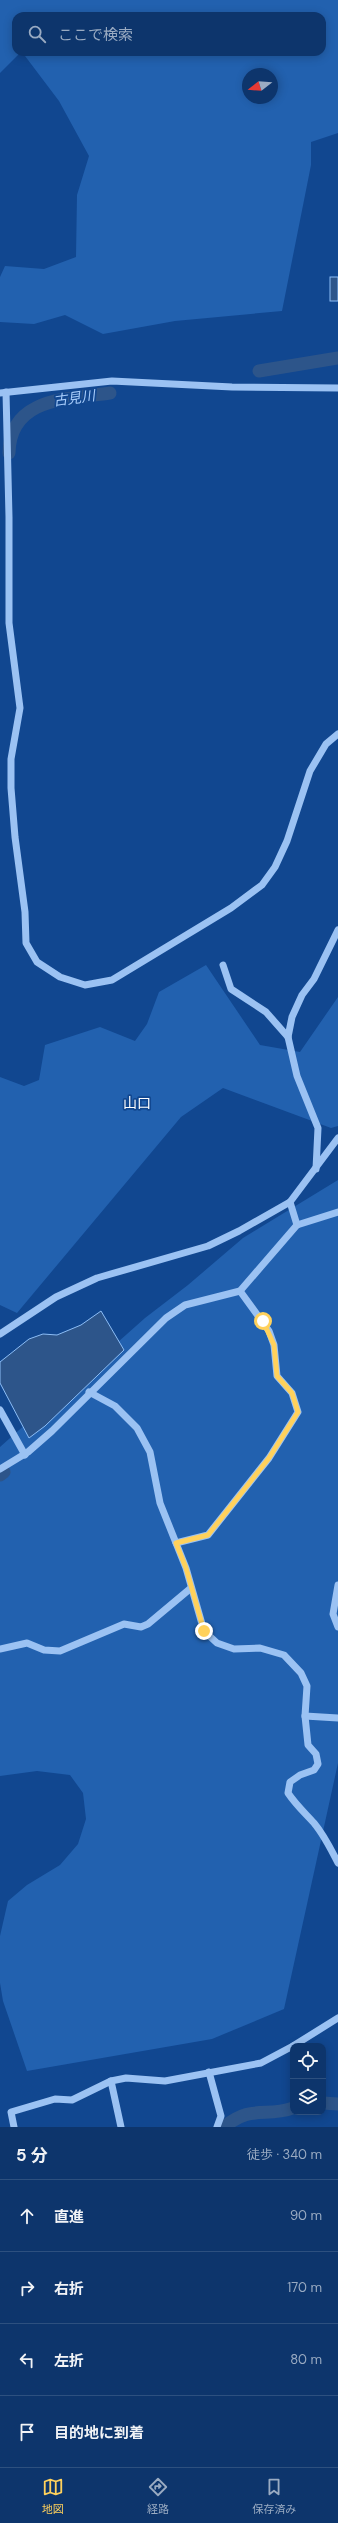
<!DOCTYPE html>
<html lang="ja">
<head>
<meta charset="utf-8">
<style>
	body { margin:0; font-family:"DM Sans","Noto Sans JP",sans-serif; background:#163d72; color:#f1f3f6 }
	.controls { position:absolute; right:12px; bottom:12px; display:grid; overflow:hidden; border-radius:8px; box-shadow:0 2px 10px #0003 }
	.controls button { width:36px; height:36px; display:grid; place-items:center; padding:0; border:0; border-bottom:1px solid #2d507f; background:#0d356c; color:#f1f3f6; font:20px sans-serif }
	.compass { position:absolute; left:242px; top:68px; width:36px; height:36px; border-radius:50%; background:#0d356c; box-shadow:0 2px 10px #0003; rotate:253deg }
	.stop { position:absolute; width:12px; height:12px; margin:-9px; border:3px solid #ffd15c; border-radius:50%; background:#fff }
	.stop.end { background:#ffd15c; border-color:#fff; box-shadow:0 1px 4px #0008 }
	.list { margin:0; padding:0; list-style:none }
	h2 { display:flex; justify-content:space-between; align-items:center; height:52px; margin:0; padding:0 16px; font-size:17px }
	h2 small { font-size:13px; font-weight:400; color:#9aabc2 }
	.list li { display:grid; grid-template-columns:26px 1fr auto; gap:12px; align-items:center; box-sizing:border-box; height:72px; padding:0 16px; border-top:1px solid #2d507f }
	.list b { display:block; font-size:15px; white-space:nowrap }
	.list em { font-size:13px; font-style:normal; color:#9aabc2 }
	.icon { flex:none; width:22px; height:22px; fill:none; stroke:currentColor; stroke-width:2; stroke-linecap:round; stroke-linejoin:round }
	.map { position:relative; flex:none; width:338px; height:2127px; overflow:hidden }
	.search { position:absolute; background:#0d356c; box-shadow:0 2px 10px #0003; left:12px; right:12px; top:12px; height:44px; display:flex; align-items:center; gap:10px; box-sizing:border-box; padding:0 14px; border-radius:12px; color:#9aabc2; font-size:15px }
	.sheet { height:340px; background:#0d356c }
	nav { display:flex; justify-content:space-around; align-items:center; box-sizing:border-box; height:56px; border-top:1px solid #2d507f; background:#0d356c; font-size:11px; color:#9aabc2 }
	nav a { display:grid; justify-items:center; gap:2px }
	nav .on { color:#ffd15c }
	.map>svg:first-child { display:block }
	.green { fill:#2261af; fill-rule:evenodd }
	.water { fill:#2d558a; stroke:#8cbdf6 }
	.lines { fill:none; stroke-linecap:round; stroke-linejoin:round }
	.river { stroke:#2d558a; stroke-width:13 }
	.minor { stroke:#9bc2f3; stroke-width:7 }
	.route { stroke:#ffd15c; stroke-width:5 }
	.labels { text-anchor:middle; stroke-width:3.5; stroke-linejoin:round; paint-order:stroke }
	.water-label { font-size:14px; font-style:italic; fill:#a7ccfa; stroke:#114790 }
	.neighbourhood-label { font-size:14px; fill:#fff; stroke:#114790 }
</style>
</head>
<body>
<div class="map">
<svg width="338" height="2127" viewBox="0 0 338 2127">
	<rect width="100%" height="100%" fill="#114790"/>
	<g class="green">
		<path d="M0,0H338V133L311,142V165L282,311L175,321L103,334L65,315L34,324L0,322V277L5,266L44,269L76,257L77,195L89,156L59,101L22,52H322V16H16V52H21L0,73ZM248,74H272V98H248Z"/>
		<path d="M206,965L260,1045L300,1052L338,997V1126L331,1128L223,1088L181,1117L17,1313L0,1305V1077L24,1086L39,1080L45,1045L100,1027L135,1041L147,1024L159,992Z"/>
		<path d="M338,1180V1763L284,2009L212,2039L27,2071L3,2001L0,1983V1936L8,1901L27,1885L60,1865L78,1844L86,1819L83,1793L70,1775L37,1771L0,1776V1447L145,1318L188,1285L243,1238Z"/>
	</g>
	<g class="water">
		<rect x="330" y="277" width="8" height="24"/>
		<path d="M101,1311L124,1350L45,1426L29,1438L0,1383V1362L29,1339L43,1334L57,1335L81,1325Z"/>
	</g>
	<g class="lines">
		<g class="river">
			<path d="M259,371L338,358"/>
			<path d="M9,453C10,397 68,399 110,393"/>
			<path d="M0,1475L4,1472"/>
			<path d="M323,2103L338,2104"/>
			<path d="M224,2127C252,2104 265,2118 293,2108"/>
		</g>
		<g class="minor">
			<path d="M6,392L9,517V623L20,708L11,759V788L15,837L25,912L26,943L37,962L60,977L85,985L112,980L231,908L262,885L275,867L287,841L310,771L326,744L338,734"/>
			<path d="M0,393L112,381L232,387L338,388"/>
			<path d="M223,965L231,989L266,1012L288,1037"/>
			<path d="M316,1169L318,1128L297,1076L288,1037L292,1017L302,995L314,979L338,930"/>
			<path d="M290,1202L297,1225"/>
			<path d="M0,1334L56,1297L97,1278L208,1246L239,1231L290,1202L338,1138"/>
			<path d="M89,1392L115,1406L137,1428L150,1452L160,1503L186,1568L204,1631L217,1643L234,1649L260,1648L284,1655L301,1673L307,1686L305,1716L308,1745L316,1754L318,1764L314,1770L300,1775L290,1782L288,1793C296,1805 305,1813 314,1823C324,1835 331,1849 338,1863"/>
			<path d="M0,1410L25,1455"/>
			<path d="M0,1469L28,1452L52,1431L166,1318L185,1305L240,1291L297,1225L338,1212"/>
			<path d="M176,1543L208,1535L269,1458L298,1412L292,1393L277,1376L274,1345L269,1331L240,1291"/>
			<path d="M338,1585L333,1614L338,1627"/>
			<path d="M0,1649L27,1643L44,1650L60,1651L124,1624L141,1627L148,1624L191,1588"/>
			<path d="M305,1716L338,1718"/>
			<path d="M293,2046L338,2018"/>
			<path d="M209,2072L221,2116L217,2127"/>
			<path d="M111,2081L121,2127"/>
			<path d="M14,2127L11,2112L55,2099L72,2100L111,2081L126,2078L165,2081L261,2063L293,2046"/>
		</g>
	</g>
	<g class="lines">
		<path class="route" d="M204,1631L186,1568L176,1543L208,1535L269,1458L298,1412L292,1393L277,1376L274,1345L263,1321"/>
	</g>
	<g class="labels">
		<g class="water-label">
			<text transform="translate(74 398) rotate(-8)" y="5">古見川</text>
		</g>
		<g class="neighbourhood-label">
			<text x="137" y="1108">山口</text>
		</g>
	</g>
</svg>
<div class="controls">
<button><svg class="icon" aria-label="locate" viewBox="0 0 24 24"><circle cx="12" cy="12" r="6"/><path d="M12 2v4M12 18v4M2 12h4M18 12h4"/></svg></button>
<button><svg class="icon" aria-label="layers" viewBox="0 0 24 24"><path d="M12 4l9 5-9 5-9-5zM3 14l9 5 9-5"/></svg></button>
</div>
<svg class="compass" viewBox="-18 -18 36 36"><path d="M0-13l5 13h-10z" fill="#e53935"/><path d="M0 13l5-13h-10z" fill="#9aabc2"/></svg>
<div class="stop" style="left:263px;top:1321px"></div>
<div class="stop end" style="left:204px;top:1631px"></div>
<div class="search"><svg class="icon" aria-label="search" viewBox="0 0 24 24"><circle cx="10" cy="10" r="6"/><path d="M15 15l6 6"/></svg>ここで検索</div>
</div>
<section class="sheet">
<h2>5 分<small>徒歩 · 340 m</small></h2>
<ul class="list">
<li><svg class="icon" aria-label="ahead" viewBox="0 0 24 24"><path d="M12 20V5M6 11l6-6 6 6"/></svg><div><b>直進</b></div><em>90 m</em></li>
<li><svg class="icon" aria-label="right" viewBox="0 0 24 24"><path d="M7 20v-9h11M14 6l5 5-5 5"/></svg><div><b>右折</b></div><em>170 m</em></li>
<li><svg class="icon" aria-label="left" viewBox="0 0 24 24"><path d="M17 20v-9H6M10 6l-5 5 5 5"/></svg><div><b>左折</b></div><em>80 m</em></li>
<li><svg class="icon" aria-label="arrive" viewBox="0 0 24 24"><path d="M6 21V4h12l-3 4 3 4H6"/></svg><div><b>目的地に到着</b></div></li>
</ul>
</section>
<nav>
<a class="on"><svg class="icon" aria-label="map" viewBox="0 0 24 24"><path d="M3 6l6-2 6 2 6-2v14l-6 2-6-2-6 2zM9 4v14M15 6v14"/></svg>地図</a>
<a><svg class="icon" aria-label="directions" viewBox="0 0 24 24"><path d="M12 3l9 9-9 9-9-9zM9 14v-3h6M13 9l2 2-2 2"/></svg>経路</a>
<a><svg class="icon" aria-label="saved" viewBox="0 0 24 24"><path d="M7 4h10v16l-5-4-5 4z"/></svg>保存済み</a>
</nav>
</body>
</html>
